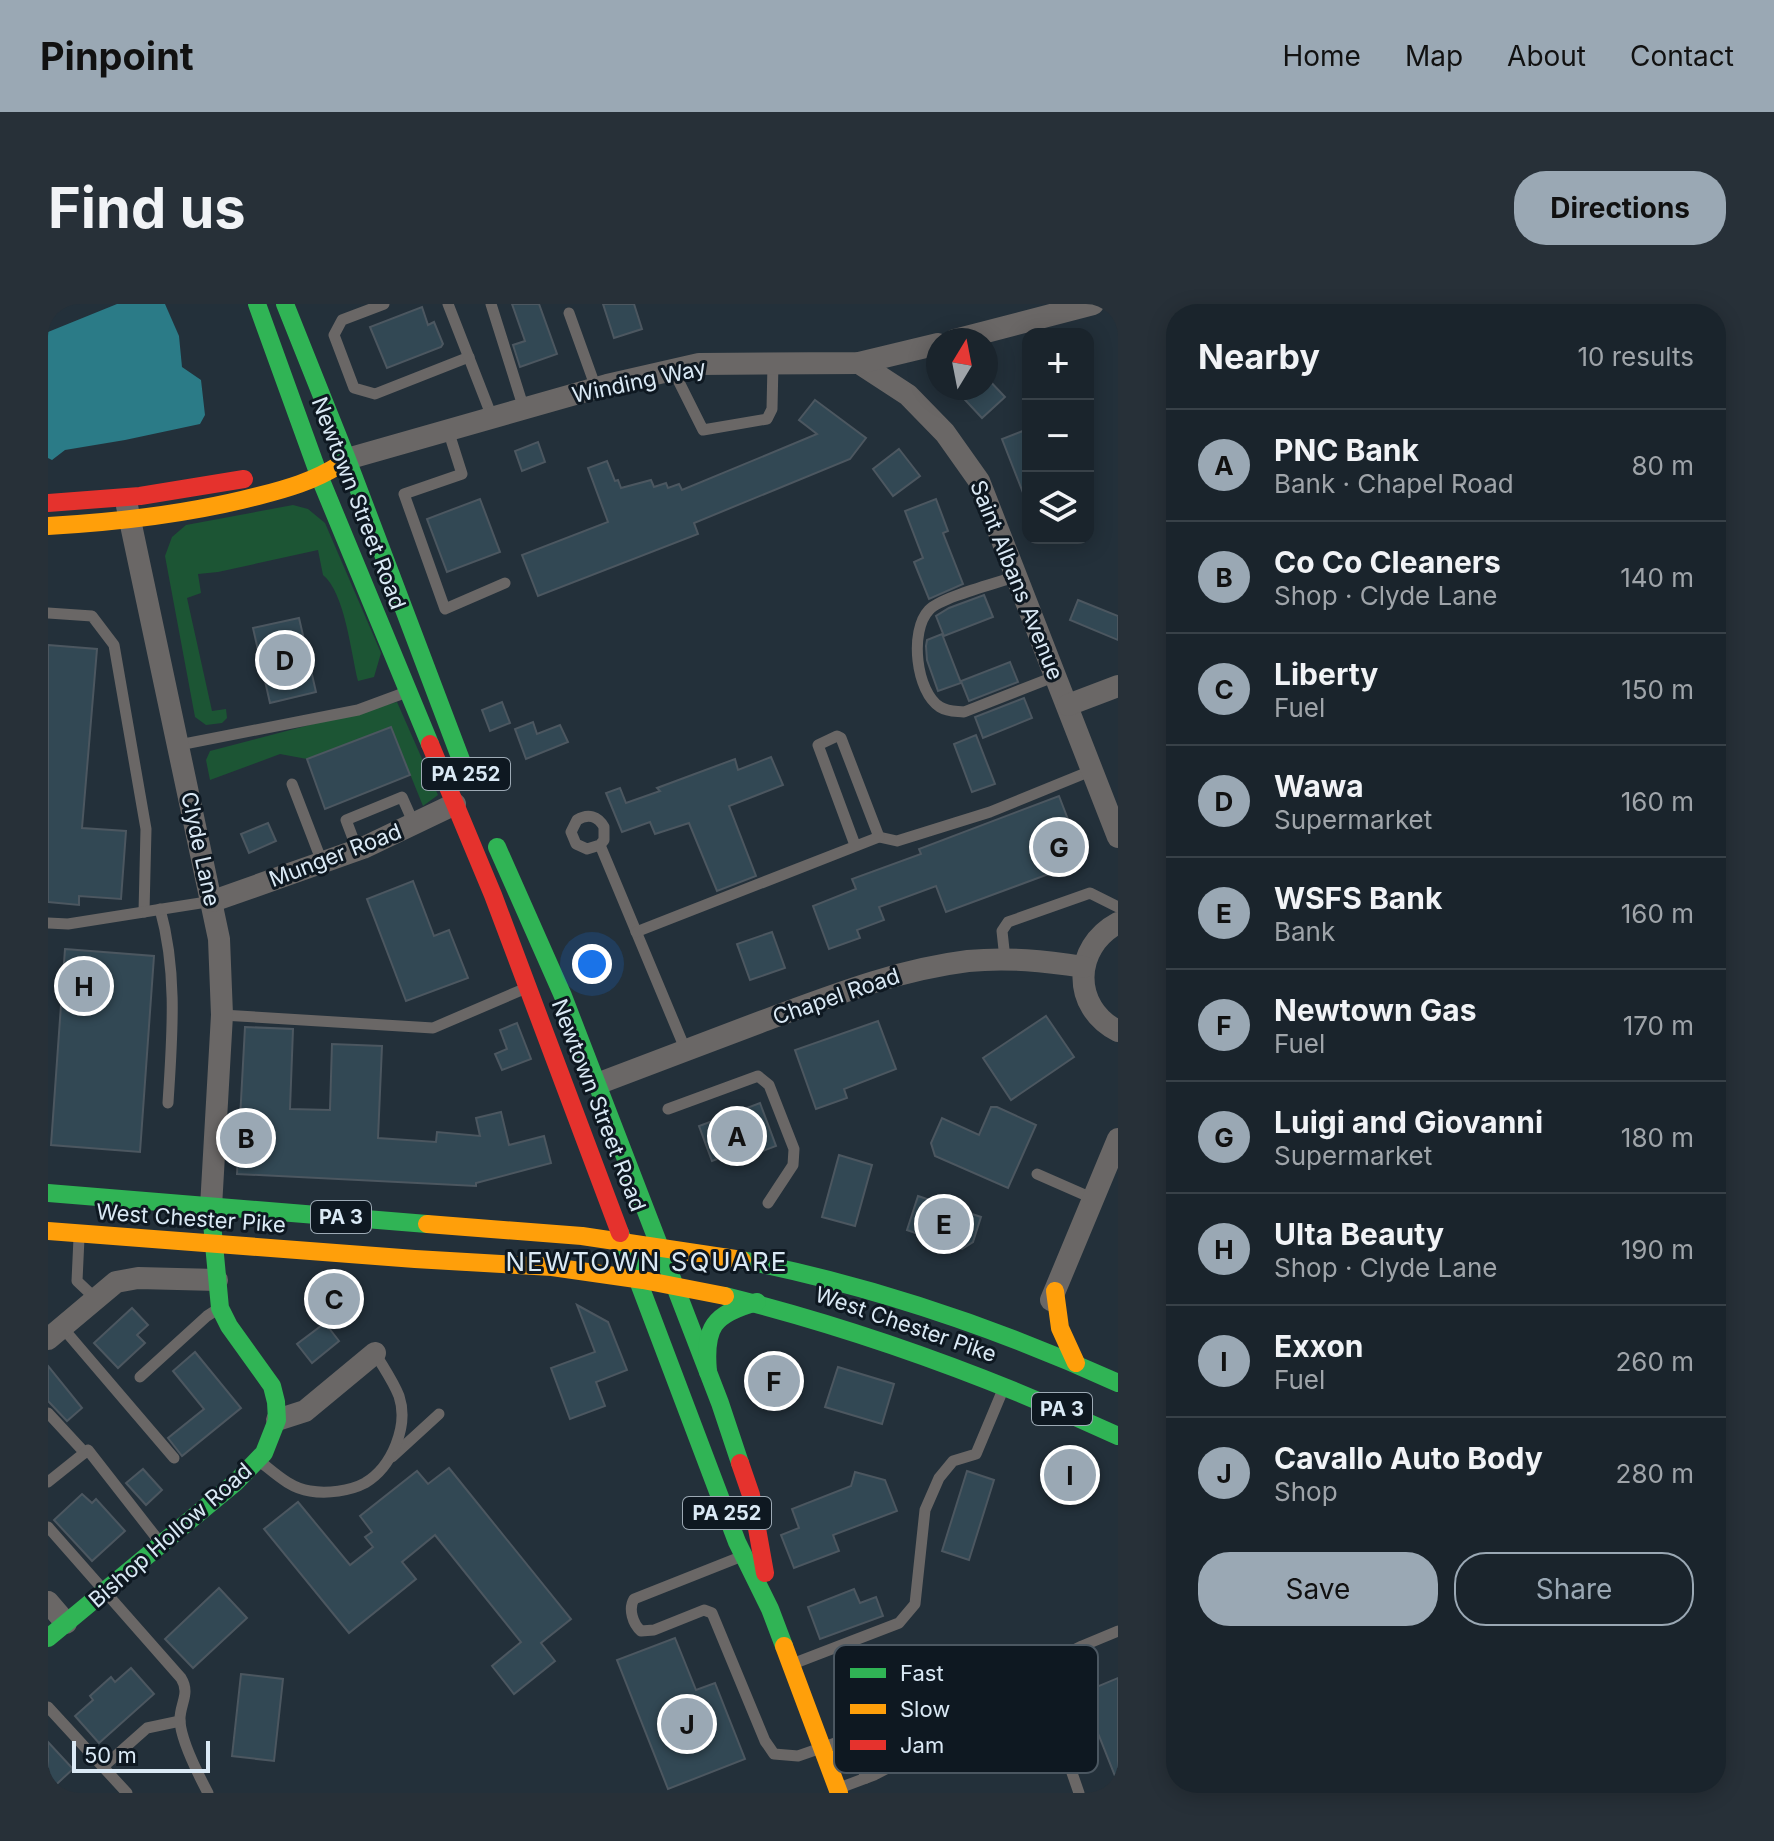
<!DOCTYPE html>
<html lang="en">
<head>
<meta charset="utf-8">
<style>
	body { margin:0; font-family:Inter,sans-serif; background:#273038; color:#f1f3f6 }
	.controls { position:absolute; right:24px; top:24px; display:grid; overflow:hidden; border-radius:16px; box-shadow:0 4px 20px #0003 }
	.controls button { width:72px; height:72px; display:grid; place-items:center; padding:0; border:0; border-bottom:2px solid #384148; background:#1a242c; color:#f1f3f6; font:40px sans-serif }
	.compass { position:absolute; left:878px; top:24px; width:72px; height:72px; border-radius:50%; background:#1a242c; box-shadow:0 4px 20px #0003; rotate:10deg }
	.scale { position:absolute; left:24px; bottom:20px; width:138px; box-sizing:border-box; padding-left:8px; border:4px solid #dae9f5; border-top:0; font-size:22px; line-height:28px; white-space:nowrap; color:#dae9f5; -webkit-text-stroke:6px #0e1821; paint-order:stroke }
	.you { position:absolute; left:544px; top:660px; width:28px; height:28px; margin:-20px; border:6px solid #fff; border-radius:50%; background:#1a73e8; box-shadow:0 0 0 12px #1a73e833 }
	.badge { display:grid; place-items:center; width:52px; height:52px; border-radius:50%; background:#9aa8b4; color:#111; font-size:26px; font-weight:700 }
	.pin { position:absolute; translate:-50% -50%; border:4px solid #fff; box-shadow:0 2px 8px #0006 }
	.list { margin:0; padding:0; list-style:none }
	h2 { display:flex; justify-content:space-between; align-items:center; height:104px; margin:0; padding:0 32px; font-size:34px }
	h2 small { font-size:26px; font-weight:400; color:#9fa4a9 }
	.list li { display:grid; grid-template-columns:52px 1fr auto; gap:24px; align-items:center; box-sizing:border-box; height:112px; padding:0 32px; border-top:2px solid #384148 }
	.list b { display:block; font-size:30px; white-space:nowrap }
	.list p { margin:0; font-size:26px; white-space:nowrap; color:#9fa4a9 }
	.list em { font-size:26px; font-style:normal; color:#9fa4a9 }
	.actions { display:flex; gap:16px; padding:24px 32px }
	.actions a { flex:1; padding:18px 0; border:2px solid #9aa8b4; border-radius:32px; text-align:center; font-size:28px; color:#9aa8b4 }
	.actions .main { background:#9aa8b4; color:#111 }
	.icon { flex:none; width:44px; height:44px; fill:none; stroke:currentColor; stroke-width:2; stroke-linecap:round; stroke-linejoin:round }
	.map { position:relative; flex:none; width:1070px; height:1489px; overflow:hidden; border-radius:32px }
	header { display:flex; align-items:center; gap:48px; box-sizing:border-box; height:112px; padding:0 40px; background:#9aa8b4; color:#111 }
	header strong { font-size:38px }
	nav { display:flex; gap:44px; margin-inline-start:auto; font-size:28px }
	.intro { display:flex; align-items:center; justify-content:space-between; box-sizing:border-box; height:192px; padding:0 48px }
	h1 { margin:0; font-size:56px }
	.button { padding:20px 36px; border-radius:32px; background:#9aa8b4; color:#111; font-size:28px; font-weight:700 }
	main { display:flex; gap:48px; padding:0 48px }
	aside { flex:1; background:#1a242c; border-radius:32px; box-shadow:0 4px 20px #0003 }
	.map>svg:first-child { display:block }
	.green { fill:#1c5534 }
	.water { fill:#2b7b87 }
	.building { fill:#324854; stroke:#4c5760; stroke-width:2 }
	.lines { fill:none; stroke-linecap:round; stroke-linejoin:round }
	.lane { stroke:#6a6766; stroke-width:11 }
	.street { stroke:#6a6766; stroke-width:22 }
	.fast { stroke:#30b455; stroke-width:18 }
	.slow { stroke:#ff9f0a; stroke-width:18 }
	.jam { stroke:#e5322d; stroke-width:18 }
	.labels { text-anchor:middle; stroke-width:6; stroke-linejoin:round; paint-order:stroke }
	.shield { fill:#0e1821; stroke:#9daab5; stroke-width:2 }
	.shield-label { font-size:20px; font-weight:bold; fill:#dae9f5 }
	.street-label { font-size:22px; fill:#dae9f5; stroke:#0e1821 }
	.quarter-label { font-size:26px; letter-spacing:2px; fill:#dae9f5; stroke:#0e1821 }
	.key { fill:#0e1821; stroke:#4b5761; stroke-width:2 }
	.key-label { font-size:22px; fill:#dae9f5 }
</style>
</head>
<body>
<header>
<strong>Pinpoint</strong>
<nav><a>Home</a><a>Map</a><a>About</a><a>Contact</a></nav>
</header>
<div class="intro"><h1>Find us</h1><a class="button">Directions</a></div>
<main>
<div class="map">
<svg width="1070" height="1489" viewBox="0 0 1070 1489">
	<rect width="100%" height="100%" fill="#23303a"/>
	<g class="green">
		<path d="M245,201L260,205L277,219L333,349L326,373L310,377C303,349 297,289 275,271L270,246L170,268L150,270L153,289L139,294L164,407L178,405L179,414L174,419L158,421L147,413L117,252L124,233L138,221Z"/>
		<path d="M349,398L390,491L375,502L343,423L259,455L232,450L162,476L158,456L162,447Z"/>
	</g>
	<path class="water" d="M69,0H117L131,32L134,63L153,76L157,111L152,120L77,136L17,146L4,156L0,154V28Z"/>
	<g class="building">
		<path d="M464,0H491L509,50L472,63L465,41L477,37Z"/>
		<path d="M555,0H586L594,25L566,34Z"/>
		<path d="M374,3L380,21L386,18L395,40L393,43L339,64L322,23Z"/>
		<path d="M938,73L957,93L934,114L906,84H938Z"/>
		<path d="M767,96L818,134L802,155L646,219L650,230L490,292L474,251L560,218L540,164L559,157L567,177L570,176L573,184L603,176L606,183L618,179L620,184L631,180L634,186L769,130L751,116Z"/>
		<path d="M980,125V199H979L954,135Z"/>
		<path d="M490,138L497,158L474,167L467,147Z"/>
		<path d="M851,145L872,172L845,192L825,165Z"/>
		<path d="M432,195L452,248L399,268L379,215Z"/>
		<path d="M888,195L900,227L895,229L915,280L881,295L866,258L875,254L857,207Z"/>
		<path d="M936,291L945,313L896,332L888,312L901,304Z"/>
		<path d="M1030,296L1070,312V336L1022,316Z"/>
		<path d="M251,314L268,388L222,399L205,324Z"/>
		<path d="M894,330L913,379L890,387L879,356L878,342L879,336Z"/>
		<path d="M0,341L49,345L34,524L78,527L73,595L31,592V601L0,598Z"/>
		<path d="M962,358L970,378L921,397L913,377Z"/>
		<path d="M976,394L984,414L935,434L927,413Z"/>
		<path d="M454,398L462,419L442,427L434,406Z"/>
		<path d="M485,418L489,430L512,421L520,438L478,455L467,425Z"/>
		<path d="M343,423L362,471L277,505L259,455Z"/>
		<path d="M928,431L947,480L924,488L906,440Z"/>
		<path d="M723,453L735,481L681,502L708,572L669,587L641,519L607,530L602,518L574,528L558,489L572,484L578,499L612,487L609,484L687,455L690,466Z"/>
		<path d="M1011,492L1036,557L898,608L888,582L831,603L836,616L809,626L812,634L781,645L765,602L808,585L804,575L873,550L871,545Z"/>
		<path d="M220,519L228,537L201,549L193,530Z"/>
		<path d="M365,577L386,632L401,626L420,674L358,697L319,595Z"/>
		<path d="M724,628L737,664L702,676L689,640Z"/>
		<path d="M17,645L106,652L92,848L3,841Z"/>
		<path d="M998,712L1026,753L963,796L935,754Z"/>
		<path d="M830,717L848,765L796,785L799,794L768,805L747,746Z"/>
		<path d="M469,719L483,755L454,766L447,750L459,745L452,726Z"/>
		<path d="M197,723L245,725L242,805L282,806L284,740L334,742L330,834L388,838L389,828L432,832L428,814L453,808L461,841L496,832L503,859L428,879V882L189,870Z"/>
		<path d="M712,799L728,842L685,858L682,850L664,857L651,822Z"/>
		<path d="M943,803H949L988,821L960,884L887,852L883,839L894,814L931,831Z"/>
		<path d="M791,851L824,861L807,922L774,913Z"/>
		<path d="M870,892L933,913L925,938L914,945L859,926Z"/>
		<path d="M263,978L310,982L309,1000L261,996Z"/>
		<path d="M529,1001L560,1018L579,1066L548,1078L557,1102L522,1115L503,1064L547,1048Z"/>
		<path d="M84,1004L100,1021L89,1031L97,1039L70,1064L46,1039Z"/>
		<path d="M277,1019L291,1037L264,1059L249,1040Z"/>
		<path d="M147,1048L193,1104L134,1152L120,1134L156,1105L125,1067Z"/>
		<path d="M706,1059L752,1071L746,1096L699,1084Z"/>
		<path d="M0,1062L34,1104L19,1117L0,1097Z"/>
		<path d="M790,1063L846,1080L834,1120L777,1103Z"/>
		<path d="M1019,1145L1042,1157L1025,1196L1002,1185Z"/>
		<path d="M401,1164L523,1315L493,1339L507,1357L466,1390L444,1362L473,1338L387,1231L354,1258L368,1275L301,1329L216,1225L250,1198L302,1261L325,1243L317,1233L324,1228L312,1212L369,1167L380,1180Z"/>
		<path d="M95,1165L114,1186L98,1201L78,1179Z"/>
		<path d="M919,1167L946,1176L921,1256L894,1247Z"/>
		<path d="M807,1168L837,1176L849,1207L785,1231L791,1247L746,1264L733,1231L751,1224L744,1205L803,1182Z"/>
		<path d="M34,1190L44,1199L48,1195L77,1227L44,1257L6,1216Z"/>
		<path d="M171,1284L199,1314L145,1364L117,1335Z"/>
		<path d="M806,1285L812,1299L828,1293L835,1312L772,1335L760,1303Z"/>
		<path d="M627,1334L648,1386L667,1379L697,1455L620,1485L569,1356Z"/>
		<path d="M83,1364L106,1390L51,1439L27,1412L45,1396L42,1392L63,1373L67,1378Z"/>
		<path d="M193,1370L235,1375L226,1457L184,1452Z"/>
		<path d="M1070,1374V1477H1069L1034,1389Z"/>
		<path d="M0,1438L25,1465L0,1488Z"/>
	</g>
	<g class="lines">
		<g class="lane">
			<path d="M336,0L294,16L286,31L306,84L327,90L421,53"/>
			<path d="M400,0L444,113"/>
			<path d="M443,0L476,105"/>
			<path d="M521,9L548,84"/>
			<path d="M625,66L655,126L719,115L724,105L725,59"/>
			<path d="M400,126L414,170L356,190L397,305L457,279"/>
			<path d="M969,272C950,279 893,293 881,306C861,327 868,388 892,403C900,408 908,407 916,408L1008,372"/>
			<path d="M0,309L44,312L66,341L98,525L96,608"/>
			<path d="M131,441L310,406L356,389"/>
			<path d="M244,480L274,558"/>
			<path d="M831,533L849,537L942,508L1045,466"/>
			<path d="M552,541L539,545L528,540L523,528L529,516C540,509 550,512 556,523V536L552,541L638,747"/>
			<path d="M309,545L298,516L354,493L366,520"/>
			<path d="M112,605C130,669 124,734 120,799"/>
			<path d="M0,619L20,620L165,597"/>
			<path d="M588,628L831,533L793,434L789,432L770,441L807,541"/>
			<path d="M957,655L954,627L960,618L1042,589L1070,603"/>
			<path d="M174,711L385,724L476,685"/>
			<path d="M620,805L710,772L721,781L746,845L745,861L720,899"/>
			<path d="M989,870L1046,895"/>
			<path d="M31,934L29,977L47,994"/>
			<path d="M14,1023L126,1154"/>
			<path d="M92,1073L159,1012L170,1005"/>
			<path d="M0,1109L37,1149"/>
			<path d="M344,1153L391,1110"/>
			<path d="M210,1156C226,1168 241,1184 262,1187C279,1190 302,1187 317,1179C344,1163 361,1122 351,1092C345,1077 335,1063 327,1049"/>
			<path d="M0,1178L40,1146L111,1237"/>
			<path d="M0,1223L133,1374C143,1390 131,1401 132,1417C133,1436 151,1472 160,1489"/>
			<path d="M692,1253L586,1295C580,1305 585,1320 593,1327L606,1326L656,1306L664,1309L717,1437L726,1450L750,1452L796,1436L807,1443L818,1474"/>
			<path d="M747,1359L851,1319L867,1300L877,1206L891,1174L905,1157L928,1150L954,1088"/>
			<path d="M0,1403L79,1489"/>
			<path d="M55,1463L99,1424L132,1417"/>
			<path d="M794,1483L826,1471L872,1447"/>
			<path d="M1031,1489L988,1365L1034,1342L1070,1327"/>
		</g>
		<g class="street">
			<path d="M907,36L1045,0"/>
			<path d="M811,59L860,91L897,129L931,177L1070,533"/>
			<path d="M299,155L559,81L651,60L811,59L890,40"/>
			<path d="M79,202L171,635L174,711L163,903"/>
			<path d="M1020,401L1070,382"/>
			<path d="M165,597L315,544L407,500"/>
			<path d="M1070,619C1025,643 1023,703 1070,727"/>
			<path d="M549,780C604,759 660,738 715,717C783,692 848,666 920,657C960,653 997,657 1036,663"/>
			<path d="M1003,996L1070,835"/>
			<path d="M0,1035L68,978L90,974L169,976"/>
			<path d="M229,1116L257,1107L327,1049"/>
			<path d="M0,1298L18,1319"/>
		</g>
		<g class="fast">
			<path d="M209,0L272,174L382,440"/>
			<path d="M237,0L299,155L418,469"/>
			<path d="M449,543L515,692L672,1099L692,1159"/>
			<path d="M0,889L379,920"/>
			<path d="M572,929L689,1238L722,1305L736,1342"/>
			<path d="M694,956C825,982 949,1024 1070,1079"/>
			<path d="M677,992C813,1026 942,1073 1070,1132"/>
			<path d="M660,1068C656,1023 665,1010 709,998"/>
			<path d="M0,1334L188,1178L216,1149L229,1116L228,1098L224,1082L181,1022L172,1004L164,919"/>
		</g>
		<g class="slow">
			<path d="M0,222C71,218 141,210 210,192C238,185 266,177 291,161"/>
			<path d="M379,920L534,932L694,956"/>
			<path d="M0,927L367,955L504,963L595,976L677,992"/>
			<path d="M1007,987L1012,1024L1028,1059"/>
			<path d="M736,1342L791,1489"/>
		</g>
		<g class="jam">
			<path d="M0,199L92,192L196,175"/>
			<path d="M382,440L445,591L572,929"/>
			<path d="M692,1159L703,1191L717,1269"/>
		</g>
	</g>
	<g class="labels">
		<g class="shield">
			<rect x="374" y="454" width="88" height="32" rx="6"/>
			<rect x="263" y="897" width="60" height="32" rx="6"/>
			<rect x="984" y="1089" width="60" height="32" rx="6"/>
			<rect x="635" y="1193" width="88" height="32" rx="6"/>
		</g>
		<g class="shield-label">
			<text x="418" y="477">PA 252</text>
			<text x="293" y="920">PA 3</text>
			<text x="1014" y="1112">PA 3</text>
			<text x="679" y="1216">PA 252</text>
		</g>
		<g class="street-label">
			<text transform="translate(591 77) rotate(-12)" y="8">Winding Way</text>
			<text transform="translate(311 199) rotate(69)" y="8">Newtown Street Road</text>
			<text transform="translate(969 276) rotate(68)" y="8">Saint Albans Avenue</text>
			<text transform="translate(153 545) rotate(78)" y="8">Clyde Lane</text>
			<text transform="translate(287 551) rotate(-21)" y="8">Munger Road</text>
			<text transform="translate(788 692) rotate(-19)" y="8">Chapel Road</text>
			<text transform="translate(551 801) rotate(69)" y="8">Newtown Street Road</text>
			<text transform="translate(143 914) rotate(4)" y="8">West Chester Pike</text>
			<text transform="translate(858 1020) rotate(19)" y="8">West Chester Pike</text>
			<text transform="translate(122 1231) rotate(-41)" y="8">Bishop Hollow Road</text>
		</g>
		<g class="quarter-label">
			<text x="599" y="967">NEWTOWN SQUARE</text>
		</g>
	</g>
	<rect x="786" y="1341" width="264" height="128" rx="12" class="key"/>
	<rect x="802" y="1364" width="36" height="10" fill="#30b455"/>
	<rect x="802" y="1400" width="36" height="10" fill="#ff9f0a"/>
	<rect x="802" y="1436" width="36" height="10" fill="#e5322d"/>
	<g class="key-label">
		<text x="852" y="1377">Fast</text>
		<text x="852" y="1413">Slow</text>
		<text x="852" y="1449">Jam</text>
	</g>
</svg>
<div class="controls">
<button>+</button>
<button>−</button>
<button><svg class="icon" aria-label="layers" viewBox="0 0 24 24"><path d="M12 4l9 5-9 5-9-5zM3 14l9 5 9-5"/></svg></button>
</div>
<svg class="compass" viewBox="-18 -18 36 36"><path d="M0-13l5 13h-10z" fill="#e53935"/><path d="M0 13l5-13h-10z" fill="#9fa4a9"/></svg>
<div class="scale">50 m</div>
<div class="you"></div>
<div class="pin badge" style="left:689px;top:832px">A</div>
<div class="pin badge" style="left:198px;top:834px">B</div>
<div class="pin badge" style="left:286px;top:995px">C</div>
<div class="pin badge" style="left:237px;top:356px">D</div>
<div class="pin badge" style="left:896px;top:920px">E</div>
<div class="pin badge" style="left:726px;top:1077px">F</div>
<div class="pin badge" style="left:1011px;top:543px">G</div>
<div class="pin badge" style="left:36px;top:682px">H</div>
<div class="pin badge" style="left:1022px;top:1171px">I</div>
<div class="pin badge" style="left:639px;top:1420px">J</div>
</div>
<aside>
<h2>Nearby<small>10 results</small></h2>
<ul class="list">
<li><span class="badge">A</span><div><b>PNC Bank</b><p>Bank · Chapel Road</p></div><em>80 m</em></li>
<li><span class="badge">B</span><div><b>Co Co Cleaners</b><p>Shop · Clyde Lane</p></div><em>140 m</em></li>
<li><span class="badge">C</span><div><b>Liberty</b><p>Fuel</p></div><em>150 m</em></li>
<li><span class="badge">D</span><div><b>Wawa</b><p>Supermarket</p></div><em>160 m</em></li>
<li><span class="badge">E</span><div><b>WSFS Bank</b><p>Bank</p></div><em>160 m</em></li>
<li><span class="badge">F</span><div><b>Newtown Gas</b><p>Fuel</p></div><em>170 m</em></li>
<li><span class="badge">G</span><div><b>Luigi and Giovanni</b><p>Supermarket</p></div><em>180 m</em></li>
<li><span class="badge">H</span><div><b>Ulta Beauty</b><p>Shop · Clyde Lane</p></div><em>190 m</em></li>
<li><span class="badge">I</span><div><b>Exxon</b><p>Fuel</p></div><em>260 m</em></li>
<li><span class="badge">J</span><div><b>Cavallo Auto Body</b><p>Shop</p></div><em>280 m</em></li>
</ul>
<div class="actions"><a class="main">Save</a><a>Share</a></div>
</aside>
</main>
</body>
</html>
